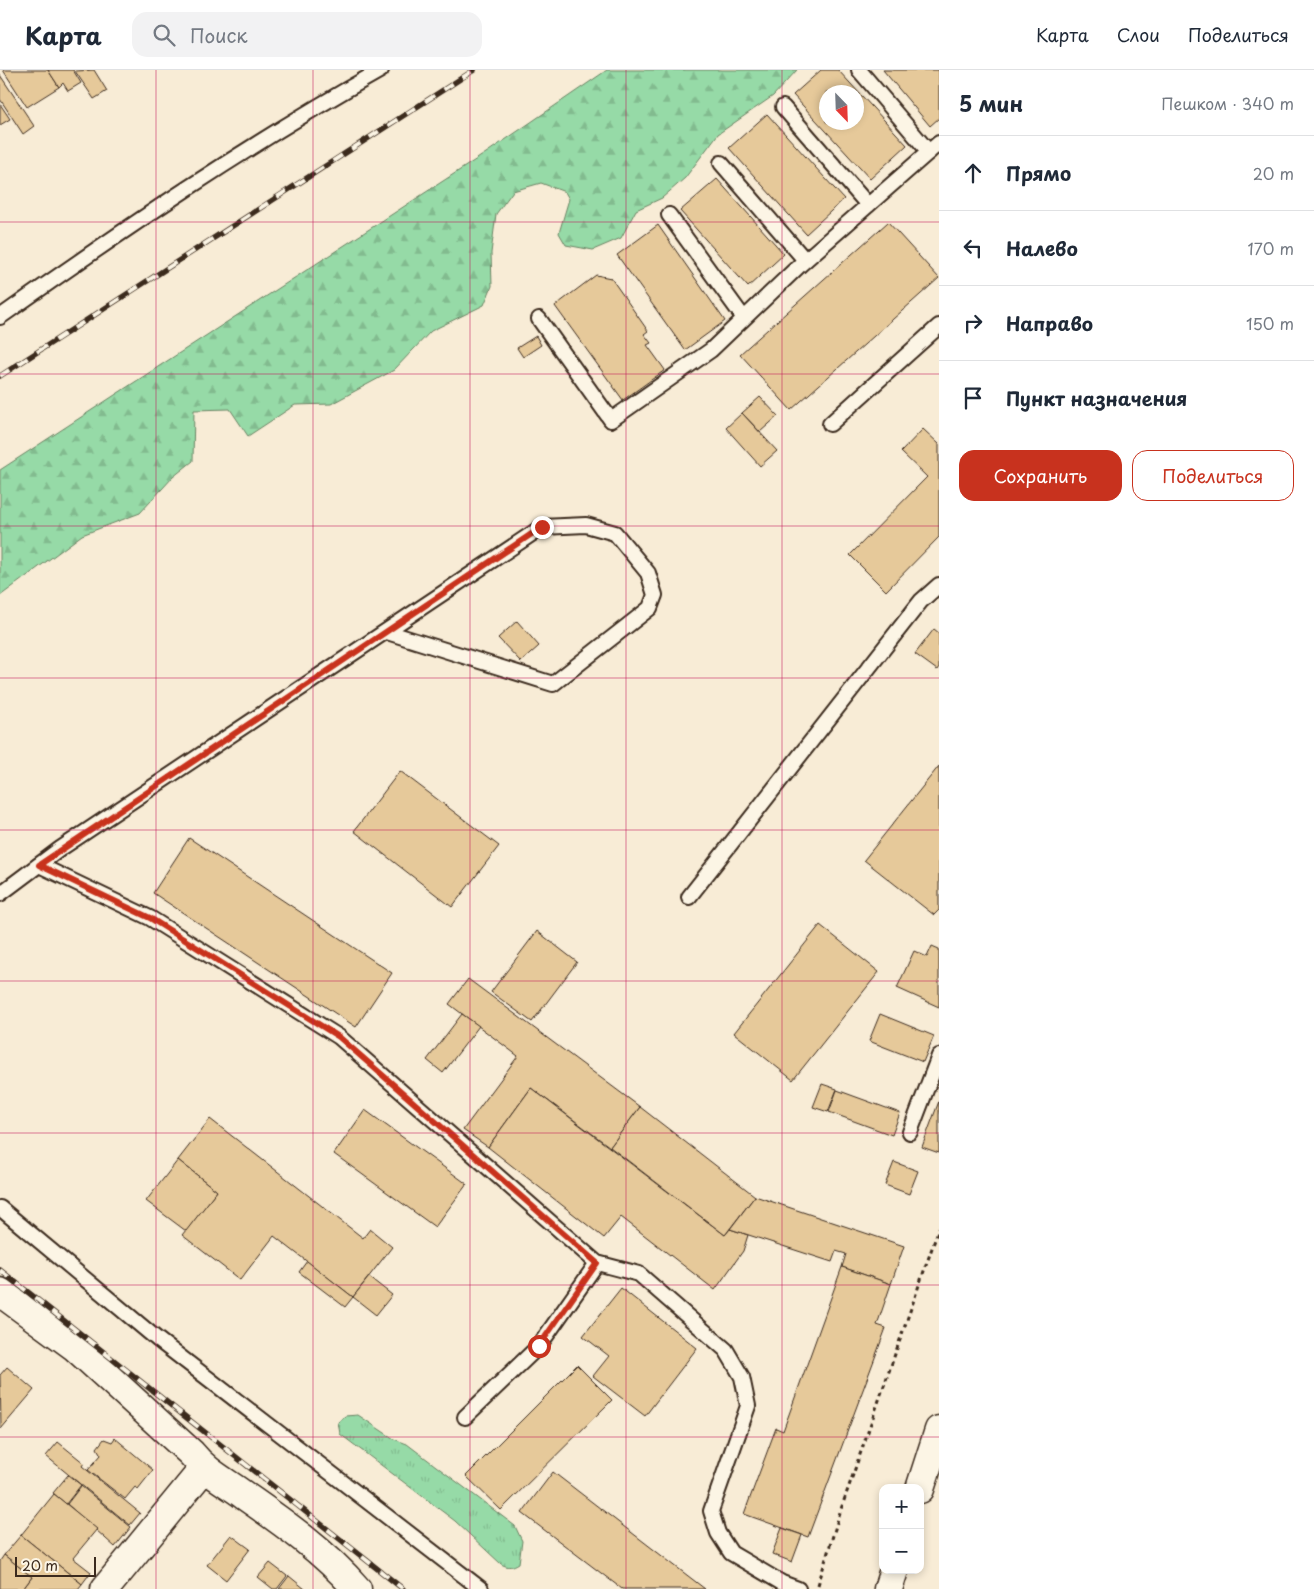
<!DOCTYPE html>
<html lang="ru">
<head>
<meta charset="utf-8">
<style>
	body { margin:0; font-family:"Playpen Sans",sans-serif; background:#f2f2f3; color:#1f2937 }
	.controls { position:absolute; right:15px; bottom:15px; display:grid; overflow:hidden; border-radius:10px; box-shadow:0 2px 8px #0003 }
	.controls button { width:45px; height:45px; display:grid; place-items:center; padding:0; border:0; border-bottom:1px solid #e0e1e3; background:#fff; color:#1f2937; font:25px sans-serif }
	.compass { position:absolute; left:819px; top:15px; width:45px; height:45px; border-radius:50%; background:#fff; box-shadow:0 2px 8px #0003; rotate:157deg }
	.scale { position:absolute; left:15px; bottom:12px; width:81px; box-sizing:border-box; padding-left:5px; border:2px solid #3b2a1e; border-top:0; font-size:14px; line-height:18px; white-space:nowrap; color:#3b2a1e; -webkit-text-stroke:4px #fcf5e5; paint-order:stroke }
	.stop { position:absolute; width:15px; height:15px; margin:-11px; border:4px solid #c8321e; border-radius:50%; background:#fff }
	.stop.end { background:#c8321e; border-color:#fff; box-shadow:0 1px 5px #0008 }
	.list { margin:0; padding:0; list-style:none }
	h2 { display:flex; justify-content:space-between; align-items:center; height:65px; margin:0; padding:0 20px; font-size:21px }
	h2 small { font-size:16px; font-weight:400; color:#747a83 }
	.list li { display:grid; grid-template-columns:32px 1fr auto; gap:15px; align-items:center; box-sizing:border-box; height:75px; padding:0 20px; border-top:1px solid #e0e1e3 }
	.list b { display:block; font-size:19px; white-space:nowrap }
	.list em { font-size:16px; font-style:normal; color:#747a83 }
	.actions { display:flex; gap:10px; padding:15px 20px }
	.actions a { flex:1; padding:11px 0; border:1px solid #c8321e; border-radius:15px; text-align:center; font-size:18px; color:#c8321e }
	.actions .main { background:#c8321e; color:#fff }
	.icon { flex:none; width:28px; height:28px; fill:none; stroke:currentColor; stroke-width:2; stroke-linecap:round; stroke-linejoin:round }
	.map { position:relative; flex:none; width:939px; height:1519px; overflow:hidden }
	header { display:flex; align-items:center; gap:30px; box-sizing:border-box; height:70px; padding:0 25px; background:#fff; border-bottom:1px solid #e0e1e3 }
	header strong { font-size:24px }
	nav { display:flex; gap:28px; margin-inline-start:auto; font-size:18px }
	.search { width:350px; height:45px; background:#f2f2f3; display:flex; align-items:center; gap:12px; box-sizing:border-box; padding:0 18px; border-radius:15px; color:#747a83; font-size:19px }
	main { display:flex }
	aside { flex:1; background:#fff }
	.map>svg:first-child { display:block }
	.grass { fill:url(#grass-tufts); stroke:#688262 }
	.forest { fill:url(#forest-firs); stroke:#688262 }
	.building { fill:#e6c99a; stroke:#3b2a1e; fill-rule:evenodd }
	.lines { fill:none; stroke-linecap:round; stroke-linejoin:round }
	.service-casing { stroke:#3b2a1e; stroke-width:18 }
	.minor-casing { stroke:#3b2a1e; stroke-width:31 }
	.secondary-casing { stroke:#3b2a1e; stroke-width:31 }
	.path { stroke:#3b2a1e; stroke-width:3; stroke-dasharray:4 4; stroke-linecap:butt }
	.service { stroke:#fcf5e5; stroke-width:14 }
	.minor { stroke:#fcf5e5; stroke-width:28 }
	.secondary { stroke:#fcf5e5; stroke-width:28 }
	.rail-casing { stroke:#3b2a1e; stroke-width:5.5 }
	.rail { stroke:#fcf5e5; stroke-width:4; stroke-dasharray:11; stroke-linecap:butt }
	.route { stroke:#c8321e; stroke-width:6 }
	.grid { fill:none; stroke:#c2185b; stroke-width:1; stroke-opacity:0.55 }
</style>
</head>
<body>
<header>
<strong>Карта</strong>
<div class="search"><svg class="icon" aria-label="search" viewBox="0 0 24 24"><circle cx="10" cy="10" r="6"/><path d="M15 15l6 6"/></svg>Поиск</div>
<nav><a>Карта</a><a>Слои</a><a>Поделиться</a></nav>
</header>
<main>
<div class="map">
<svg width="939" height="1519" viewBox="0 0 939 1519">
	<defs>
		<pattern id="grass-tufts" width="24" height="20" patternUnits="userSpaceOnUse" patternTransform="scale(1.25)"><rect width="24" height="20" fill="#96daa7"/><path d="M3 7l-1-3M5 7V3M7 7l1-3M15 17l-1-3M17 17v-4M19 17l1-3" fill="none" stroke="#82bb8f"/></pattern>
		<pattern id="forest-firs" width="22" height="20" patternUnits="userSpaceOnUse" patternTransform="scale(1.25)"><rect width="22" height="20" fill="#96daa7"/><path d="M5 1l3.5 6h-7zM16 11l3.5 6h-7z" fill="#82bb8f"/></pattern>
	</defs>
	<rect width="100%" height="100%" fill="#f8ecd6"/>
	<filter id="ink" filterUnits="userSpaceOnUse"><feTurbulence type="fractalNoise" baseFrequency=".02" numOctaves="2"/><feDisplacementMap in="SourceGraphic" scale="10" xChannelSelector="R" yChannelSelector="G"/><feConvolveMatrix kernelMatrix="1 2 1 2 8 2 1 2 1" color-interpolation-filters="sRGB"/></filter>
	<g filter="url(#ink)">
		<path class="grass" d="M358,1345L394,1369L407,1374L515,1456L522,1471L519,1493C513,1497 508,1498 501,1494L455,1451L340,1364L338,1352L345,1346Z"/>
		<path class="forest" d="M607,0H797L773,26L718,64L685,108L662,128L636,140L621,168L593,180L566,175L559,163L569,129L565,122L541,113L513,121L496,144L491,183L492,216L484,235L431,261L394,300L331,334L295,335L248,366L230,339L194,340L193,391L173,407L140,443L82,465L0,526V400L486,83Z"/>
		<g class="building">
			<path d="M3,0H48L59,17L27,37Z"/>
			<path d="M48,0H73L81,13L68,21L63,13L59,17Z"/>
			<path d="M94,0L107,21L94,29L75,1Z"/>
			<path d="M821,0H838L907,75L870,109L793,25ZM826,22H856V52H826Z"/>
			<path d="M883,0H939V48L930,56Z"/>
			<path d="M0,5L34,56L23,64L0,29Z"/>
			<path d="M0,34L10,49L0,55Z"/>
			<path d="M767,44L844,129L806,164L729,78Z"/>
			<path d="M717,109L784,184L748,217L680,141Z"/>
			<path d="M888,152L939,208L791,340L740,284Z"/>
			<path d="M658,155L725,251L685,280L617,185Z"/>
			<path d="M596,205L611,208L648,261L644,264L651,273L647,275L665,300L623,330L555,236Z"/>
			<path d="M536,266L541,275L523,287L517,278Z"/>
			<path d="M760,327L778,346L760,362L742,343Z"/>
			<path d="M742,343L777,381L760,396L726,358Z"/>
			<path d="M923,359L939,374V467L886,521L850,485L927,407L901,382Z"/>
			<path d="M517,551L539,576L521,592L498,568Z"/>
			<path d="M934,559L939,563V597L937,600L915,584Z"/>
			<path d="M939,696V840L934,845L864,790Z"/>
			<path d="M400,701L499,776L452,837L354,761Z"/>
			<path d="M189,768L392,903L356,957L153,823Z"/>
			<path d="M820,855L879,902L793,1010L734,963Z"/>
			<path d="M537,861L577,892L532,952L491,922Z"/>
			<path d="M932,876L939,879V937L897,918L914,881L927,887Z"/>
			<path d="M468,909L640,1037L610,1077L531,1018L488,1077L463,1060L518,986L449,934Z"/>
			<path d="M462,944L479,956L443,1003L427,990Z"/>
			<path d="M880,944L934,966L923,992L869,971Z"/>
			<path d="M822,1014L837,1019L828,1042L813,1037Z"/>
			<path d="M531,1018L725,1165L730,1159L748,1165L743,1181L715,1220L621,1147L604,1168L488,1077Z"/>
			<path d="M837,1020L900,1043L892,1065L829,1042Z"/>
			<path d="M939,1031V1083L922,1077Z"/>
			<path d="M640,1037L755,1126L725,1165L610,1077Z"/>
			<path d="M365,1040L467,1114L435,1157L334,1084Z"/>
			<path d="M210,1049L363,1168L370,1159L392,1177L353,1227L274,1166L240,1210L182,1165L217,1121L178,1090Z"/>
			<path d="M178,1090L217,1121L186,1161L146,1131Z"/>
			<path d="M894,1092L918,1101L909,1124L885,1115Z"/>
			<path d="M755,1126L904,1176L891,1214L842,1197L846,1184L836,1181L832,1192L730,1159Z"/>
			<path d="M307,1191L353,1227L345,1237L299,1202Z"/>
			<path d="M842,1197L891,1214L877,1255L886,1258L808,1467L744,1444L776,1358L783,1361Z"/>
			<path d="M369,1207L392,1225L376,1245L353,1227Z"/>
			<path d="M621,1218L697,1278L645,1346L593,1306L609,1286L583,1266Z"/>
			<path d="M577,1295L612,1330L501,1440L466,1406Z"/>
			<path d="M7,1297L34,1320L1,1359L0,1305Z"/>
			<path d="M115,1368L153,1400L138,1419L135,1417L125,1429L88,1400L101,1385L97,1378L104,1369L112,1372Z"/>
			<path d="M58,1372L84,1393L82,1396L140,1443L130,1455L46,1386Z"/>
			<path d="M553,1402L705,1519H622L522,1443Z"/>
			<path d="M68,1405L81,1415L66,1434L53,1423Z"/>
			<path d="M81,1416L131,1457L115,1477L67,1434Z"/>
			<path d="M54,1424L97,1459L73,1488L91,1502L82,1514L21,1465Z"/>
			<path d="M782,1458L802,1465L792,1492L772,1484Z"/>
			<path d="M21,1465L82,1514L78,1519H23L32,1507L4,1485Z"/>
			<path d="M231,1465L250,1479L226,1510L207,1495Z"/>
			<path d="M4,1485L32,1507L23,1519H0V1491Z"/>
			<path d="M270,1493L287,1506L277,1519H273L258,1507Z"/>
			<path d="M289,1506L305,1519H279Z"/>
		</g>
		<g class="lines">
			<g class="service-casing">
				<g id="service">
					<path d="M859,0L929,82"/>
					<path d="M783,37L868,135"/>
					<path d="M721,93L805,190"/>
					<path d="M669,145L743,247"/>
					<path d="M0,247C123,160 249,74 381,0"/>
					<path d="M539,249L611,350L711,280L801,194L939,73"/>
					<path d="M830,354L939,256"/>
					<path d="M39,795L150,848L339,967L597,1193L639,1204L726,1280L742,1307L748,1336L711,1441L718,1463L731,1483L782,1513L798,1519"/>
					<path d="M0,824L60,779L542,457L586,455L615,463L648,503L655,525L650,538L553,614L387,562"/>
					<path d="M689,827L921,531L939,515"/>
					<path d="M910,1062L939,986"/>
					<path d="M0,1138L157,1269L481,1519"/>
					<path d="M465,1347L539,1276L597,1193"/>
				</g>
			</g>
			<g class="minor-casing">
				<g id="minor">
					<path d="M0,1222L75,1277L191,1383C207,1403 225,1411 245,1426C284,1453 326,1483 357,1519"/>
					<path d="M105,1519L204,1398"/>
				</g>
			</g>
			<g class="secondary-casing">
				<g id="secondary">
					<path d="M920,1419L939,1360"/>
					<path d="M888,1519L894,1500"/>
				</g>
			</g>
			<path class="path" d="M818,1515L841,1439L939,1158"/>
			<use href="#service" class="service"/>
			<use href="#minor" class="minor"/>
			<use href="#secondary" class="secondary"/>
			<g class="rail-casing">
				<g id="rail">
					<path d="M0,306L474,0"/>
					<path d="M0,1200L403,1519"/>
				</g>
			</g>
			<use href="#rail" class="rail"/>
		</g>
	</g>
	<g class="lines" filter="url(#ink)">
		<path class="route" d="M539,1276L597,1193L339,967L150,848L39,795L542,457"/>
	</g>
	<path class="grid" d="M156,0V1519M313,0V1519M470,0V1519M626,0V1519M782,0V1519M0,152H939M0,304H939M0,456H939M0,608H939M0,760H939M0,911H939M0,1063H939M0,1215H939M0,1367H939"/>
</svg>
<div class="controls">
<button>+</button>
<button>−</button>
</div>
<svg class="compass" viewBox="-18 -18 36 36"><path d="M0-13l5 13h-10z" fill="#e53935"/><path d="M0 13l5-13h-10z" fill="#747a83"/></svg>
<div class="scale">20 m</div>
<div class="stop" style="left:539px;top:1276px"></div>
<div class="stop end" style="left:542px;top:457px"></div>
</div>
<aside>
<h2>5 мин<small>Пешком · 340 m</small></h2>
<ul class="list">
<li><svg class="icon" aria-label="ahead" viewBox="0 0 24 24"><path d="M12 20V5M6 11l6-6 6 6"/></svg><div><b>Прямо</b></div><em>20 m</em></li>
<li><svg class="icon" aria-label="left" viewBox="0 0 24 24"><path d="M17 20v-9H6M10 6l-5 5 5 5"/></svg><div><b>Налево</b></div><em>170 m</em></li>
<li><svg class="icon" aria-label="right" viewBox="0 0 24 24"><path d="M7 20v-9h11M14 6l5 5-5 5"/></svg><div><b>Направо</b></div><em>150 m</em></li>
<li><svg class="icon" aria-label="arrive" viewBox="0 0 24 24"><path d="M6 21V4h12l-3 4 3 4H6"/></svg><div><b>Пункт назначения</b></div></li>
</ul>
<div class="actions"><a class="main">Сохранить</a><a>Поделиться</a></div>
</aside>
</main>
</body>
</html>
